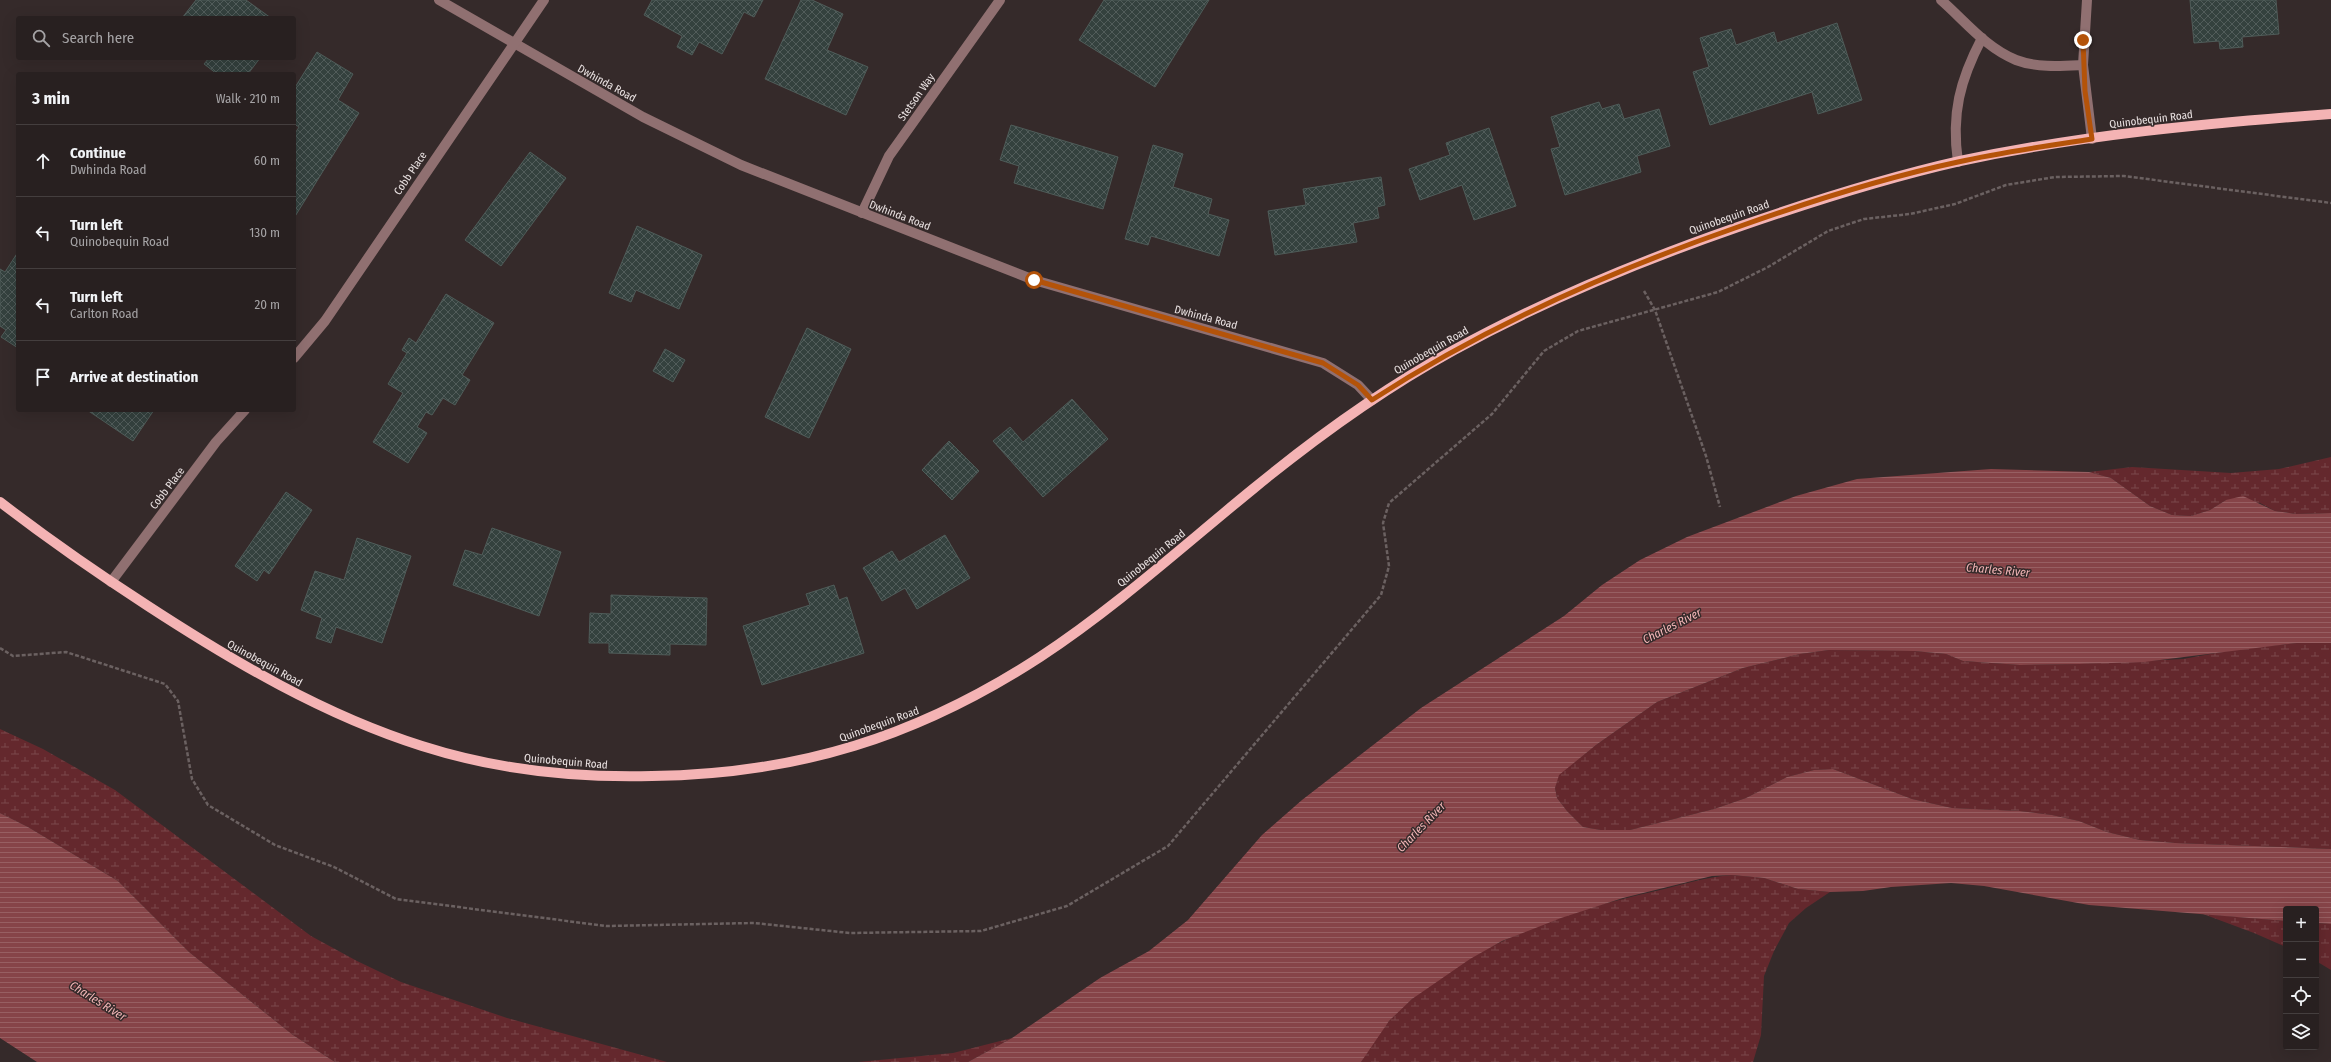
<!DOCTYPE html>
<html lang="en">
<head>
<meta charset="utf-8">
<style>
	body { margin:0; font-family:"Fira Sans Condensed",sans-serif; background:#302829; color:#f1f3f6 }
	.controls { position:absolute; right:12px; bottom:12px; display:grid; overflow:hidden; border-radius:4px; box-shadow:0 4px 16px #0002 }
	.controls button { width:36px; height:36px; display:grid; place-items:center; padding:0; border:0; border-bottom:1px solid #443e3e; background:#282020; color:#f1f3f6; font:20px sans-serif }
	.stop { position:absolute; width:12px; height:12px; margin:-9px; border:3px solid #b45309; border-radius:50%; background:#fff }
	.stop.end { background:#b45309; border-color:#fff; box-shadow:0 1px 4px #0008 }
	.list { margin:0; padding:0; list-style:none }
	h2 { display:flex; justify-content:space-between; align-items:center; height:52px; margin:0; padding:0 16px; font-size:17px }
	h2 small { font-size:13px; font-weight:400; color:#a5a3a5 }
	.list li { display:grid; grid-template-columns:26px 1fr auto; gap:12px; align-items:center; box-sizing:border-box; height:72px; padding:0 16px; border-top:1px solid #443e3e }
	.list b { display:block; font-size:15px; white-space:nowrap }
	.list p { margin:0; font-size:13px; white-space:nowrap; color:#a5a3a5 }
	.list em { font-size:13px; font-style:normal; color:#a5a3a5 }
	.icon { flex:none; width:22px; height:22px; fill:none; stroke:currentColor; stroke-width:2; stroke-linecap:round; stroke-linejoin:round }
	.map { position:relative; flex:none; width:2331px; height:1062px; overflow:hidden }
	.search { position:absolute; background:#282020; box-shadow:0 4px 16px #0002; left:16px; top:16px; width:280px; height:44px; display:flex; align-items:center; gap:10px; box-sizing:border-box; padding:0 14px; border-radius:4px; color:#a5a3a5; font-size:15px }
	.panel { position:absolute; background:#282020; box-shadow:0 4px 16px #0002; left:16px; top:72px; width:280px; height:340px; border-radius:4px }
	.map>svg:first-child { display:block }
	.wetland { fill:url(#wetland-marsh) }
	.water { fill:url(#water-rules) }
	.building { fill:url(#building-cross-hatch); stroke:#4f5c59 }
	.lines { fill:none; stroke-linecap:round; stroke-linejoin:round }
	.path { stroke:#6b6161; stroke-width:2.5; stroke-dasharray:4 2; stroke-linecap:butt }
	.minor { stroke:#907071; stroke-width:10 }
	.major { stroke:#f4b3b4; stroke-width:10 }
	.route { stroke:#b45309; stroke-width:5 }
	.labels { text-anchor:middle; stroke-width:3; stroke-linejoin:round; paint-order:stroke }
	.street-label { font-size:11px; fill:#e9e1e1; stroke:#352a2a }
	.water-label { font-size:12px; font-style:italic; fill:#f2b5b6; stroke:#352a2a }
</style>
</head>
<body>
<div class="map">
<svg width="2331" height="1062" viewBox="0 0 2331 1062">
	<defs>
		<pattern id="wetland-marsh" width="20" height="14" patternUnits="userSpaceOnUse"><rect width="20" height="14" fill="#64282d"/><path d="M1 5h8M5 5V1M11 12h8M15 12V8" fill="none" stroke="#7a474b"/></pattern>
		<pattern id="water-rules" width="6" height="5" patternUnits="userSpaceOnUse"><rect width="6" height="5" fill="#864448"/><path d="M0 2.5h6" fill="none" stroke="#975f62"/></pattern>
		<pattern id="building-cross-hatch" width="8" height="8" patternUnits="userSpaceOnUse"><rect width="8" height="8" fill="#34413e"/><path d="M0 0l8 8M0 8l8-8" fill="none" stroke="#515c5a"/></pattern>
	</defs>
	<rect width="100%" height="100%" fill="#352a2a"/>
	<g class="wetland">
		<path d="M2331,457V513L2296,514L2275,511L2260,503L2226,500L2210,510L2191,516L2172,515L2150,506L2111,478L2089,472L2132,467L2231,473L2279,469Z"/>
		<path d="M2297,643H2331V849L2175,843L2140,840L2107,832L2079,821L2052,815L2020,811L1952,808L1912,799L1833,769L1814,770L1787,777L1746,798L1714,809L1630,830H1601L1583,827L1567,811L1557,798L1555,788L1558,775L1596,745L1657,702L1743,668L1800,654L1829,650L1914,651L1946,654L1963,661L2020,665L2080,664L2183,659L2238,649Z"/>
		<path d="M0,729L43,749L115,790L311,936L357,961L401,982L507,1018L667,1062H335L293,1035L189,952L118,881L28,827L0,813Z"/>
		<path d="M1732,875L1764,878L1798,889L1830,892L1806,908L1789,923L1774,951L1764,976L1761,1035L1753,1062H1361C1369,1048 1378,1032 1390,1020C1459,948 1561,912 1656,891C1681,885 1706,877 1732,875Z"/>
		<path d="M2203,914L2286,921V947L2254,933Z"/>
		<path d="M2316,923L2331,924V970L2316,961Z"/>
		<path d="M1012,1038L968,1062H858L953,1053Z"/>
	</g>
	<g class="water">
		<path d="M1991,469L2089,472L2111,478L2150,506L2172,515L2191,516L2210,510L2226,500L2243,496L2275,511L2296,514L2331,513V643H2297L2144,662L2080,664L2020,665L1963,661L1946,654L1914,651L1829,650L1800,654L1743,668L1657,702L1596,745L1559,775L1555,788L1557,798L1567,811L1583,827L1601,830H1630L1714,809L1746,798L1787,777L1814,770L1833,769L1912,799L1952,808L2020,811L2052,815L2079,821L2107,832L2140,840L2175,843L2331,849V924L2316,923V909H2286V921L2089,905L1984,886L1951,883L1891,887L1863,891L1830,892L1798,889L1764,878L1732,875L1712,876L1623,898L1561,918L1502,941L1470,959L1412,999L1389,1021L1361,1062H968L1012,1038L1100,978L1149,951L1188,920L1262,835L1302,800L1421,708L1564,616L1602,585L1640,560L1687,537L1796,496L1857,479Z"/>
		<path d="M0,813L28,827L118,881L189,952L293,1035L335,1062H37L0,1038Z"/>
	</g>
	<g class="building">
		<path d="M196,0H246L271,18H182Z"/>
		<path d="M652,0H763L754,17L744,12L722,54L699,42L692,55L677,47L682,36L644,15Z"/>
		<path d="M801,0H812L843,14L827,50L868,67L846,115L765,79Z"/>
		<path d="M1104,0H1209L1155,87L1079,40Z"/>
		<path d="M2190,0H2276L2279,34L2242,37L2243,47L2220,49L2219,41L2194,43Z"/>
		<path d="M1837,23L1862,100L1818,114L1812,92L1710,125L1693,72L1709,67L1700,38L1731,29L1736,45L1774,32L1777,43Z"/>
		<path d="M317,52L353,74L338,100L359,113L294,218V135L299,127L294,124V89Z"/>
		<path d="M209,58H260L248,74H217L204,64Z"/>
		<path d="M1599,102L1602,109L1619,104L1624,119L1659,109L1670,146L1637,156L1641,172L1565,195L1551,149L1560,147L1551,117Z"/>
		<path d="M1011,125L1118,157L1103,209L1014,183L1019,166L1000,160Z"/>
		<path d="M1489,128L1516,206L1474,220L1462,185L1420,200L1409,169L1450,155L1446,143Z"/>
		<path d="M1153,145L1183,154L1173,187L1212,199L1208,214L1229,220L1219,256L1151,236L1148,245L1125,239Z"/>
		<path d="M530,152L566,178L501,266L465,240Z"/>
		<path d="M1381,177L1385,205L1377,207L1379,218L1353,223L1357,242L1275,255L1268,211L1306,205L1303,189Z"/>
		<path d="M637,226L702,255L679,309L636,290L631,302L609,293Z"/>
		<path d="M18,252V348L1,337L6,330L0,326V269L5,272Z"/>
		<path d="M446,294L494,323L462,375L470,380L455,405L443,398L432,415L426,412L417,427L427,433L408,463L373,442L403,393L388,384L407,353L402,350L409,338L416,343Z"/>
		<path d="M807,328L851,349L809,438L765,417Z"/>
		<path d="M665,349L685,360L673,382L653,371Z"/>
		<path d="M1072,399L1108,439L1043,497L993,441L1010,427L1023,442Z"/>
		<path d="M87,410H154L133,441Z"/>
		<path d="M949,441L979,471L952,500L922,470Z"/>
		<path d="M286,492L312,510L269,574L264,570L257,581L235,566Z"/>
		<path d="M492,528L561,552L539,616L453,585L465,550L482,555Z"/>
		<path d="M945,535L970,578L917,609L905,588L882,601L863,568L892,551L899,562Z"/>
		<path d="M357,538L411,556L382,643L336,627L331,643L316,638L322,618L301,610L315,571L344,580Z"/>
		<path d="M834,585L839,600L847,597L864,653L762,685L743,626L810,605L806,594Z"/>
		<path d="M611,595L707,598L706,645L670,644V655L609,653V643H589L590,613L611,614Z"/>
	</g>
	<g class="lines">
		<g class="path">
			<path d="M1644,291L1655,310L1706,456L1720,507"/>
			<path d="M0,648L13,656L66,652L165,684L178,701L192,779L208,805L275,845L334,867L396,899L606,926L754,923L850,933L981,931L1067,906L1168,846L1381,595L1389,566L1383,523L1389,503L1492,414L1544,351L1578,331L1718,292L1768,267L1828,231L1864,219L1910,214L1955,204L2006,185L2055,177L2124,176L2331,203"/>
		</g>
		<g class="minor">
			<path d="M439,0L643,117L741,165L1034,280L1323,363L1358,385L1372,400"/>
			<path d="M1941,0C1965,21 1986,48 2016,60C2037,68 2062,66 2083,65"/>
			<path d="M2087,0L2083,65L2092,139"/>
			<path d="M1958,162C1951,114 1960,80 1982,38"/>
			<path d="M862,213L889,156L1000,0"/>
			<path d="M294,358L325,321L544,0"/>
			<path d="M111,582L216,442L245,410"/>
		</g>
		<path class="major" d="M0,502C48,539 97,573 148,606C234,662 324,715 422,746C497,770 573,778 652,776C798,774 917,737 1040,657C1116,607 1183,546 1253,489C1315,438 1383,389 1454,350C1545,300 1640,261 1738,227C1810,202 1885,178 1960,161C2082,135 2207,123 2331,114"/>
	</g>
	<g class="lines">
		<path class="route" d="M1034,280L1323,363L1358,385L1372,400C1486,326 1608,272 1735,228C1808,202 1883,178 1958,162C2002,152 2047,146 2092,139L2085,91L2083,40"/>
	</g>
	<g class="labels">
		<g class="street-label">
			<text transform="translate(607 83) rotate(29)" y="4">Dwhinda Road</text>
			<text transform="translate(916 97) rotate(-55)" y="4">Stetson Way</text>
			<text transform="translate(2151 119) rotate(-7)" y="4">Quinobequin Road</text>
			<text transform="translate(410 173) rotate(-56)" y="4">Cobb Place</text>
			<text transform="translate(900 215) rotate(21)" y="4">Dwhinda Road</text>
			<text transform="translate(1729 217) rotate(-19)" y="4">Quinobequin Road</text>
			<text transform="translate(1206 317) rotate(15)" y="4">Dwhinda Road</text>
			<text transform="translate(1431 350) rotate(-30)" y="4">Quinobequin Road</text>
			<text transform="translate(167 488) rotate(-53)" y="4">Cobb Place</text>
			<text transform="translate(1151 558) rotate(-39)" y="4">Quinobequin Road</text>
			<text transform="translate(265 663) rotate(29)" y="4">Quinobequin Road</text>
			<text transform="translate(879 724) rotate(-20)" y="4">Quinobequin Road</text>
			<text transform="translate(566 761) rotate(5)" y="4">Quinobequin Road</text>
		</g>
		<g class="water-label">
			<text transform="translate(1998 570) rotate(5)" y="4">Charles River</text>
			<text transform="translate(1672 626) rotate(-27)" y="4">Charles River</text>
			<text transform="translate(1421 827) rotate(-46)" y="4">Charles River</text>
			<text transform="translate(98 1001) rotate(32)" y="4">Charles River</text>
		</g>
	</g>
</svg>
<div class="controls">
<button>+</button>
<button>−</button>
<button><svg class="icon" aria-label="locate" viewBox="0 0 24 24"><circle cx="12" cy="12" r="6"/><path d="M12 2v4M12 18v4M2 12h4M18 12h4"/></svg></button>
<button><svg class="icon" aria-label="layers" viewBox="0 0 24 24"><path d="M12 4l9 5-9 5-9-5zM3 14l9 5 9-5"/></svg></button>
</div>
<div class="stop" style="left:1034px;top:280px"></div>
<div class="stop end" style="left:2083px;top:40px"></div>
<div class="search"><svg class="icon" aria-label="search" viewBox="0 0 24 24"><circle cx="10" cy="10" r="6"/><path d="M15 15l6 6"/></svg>Search here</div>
<section class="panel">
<h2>3 min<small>Walk · 210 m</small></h2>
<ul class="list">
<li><svg class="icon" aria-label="ahead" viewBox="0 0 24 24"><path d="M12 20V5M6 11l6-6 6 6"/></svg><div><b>Continue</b><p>Dwhinda Road</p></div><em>60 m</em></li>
<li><svg class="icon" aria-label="left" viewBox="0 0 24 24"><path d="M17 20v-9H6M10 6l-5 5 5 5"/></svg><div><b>Turn left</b><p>Quinobequin Road</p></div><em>130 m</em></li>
<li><svg class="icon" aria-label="left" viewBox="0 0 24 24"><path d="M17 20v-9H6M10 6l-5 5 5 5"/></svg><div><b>Turn left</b><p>Carlton Road</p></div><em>20 m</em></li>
<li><svg class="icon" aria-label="arrive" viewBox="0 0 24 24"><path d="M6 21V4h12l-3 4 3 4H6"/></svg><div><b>Arrive at destination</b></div></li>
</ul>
</section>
</div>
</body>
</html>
